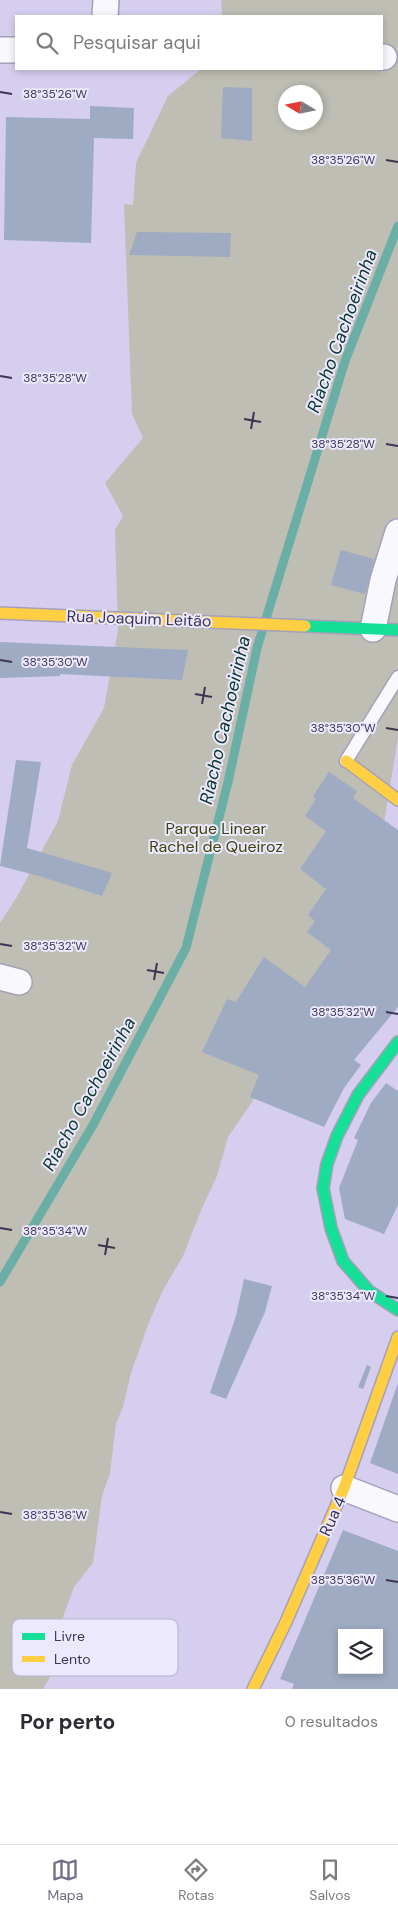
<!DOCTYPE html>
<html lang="pt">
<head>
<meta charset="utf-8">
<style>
	body { margin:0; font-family:"DM Sans",sans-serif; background:#f2f2f3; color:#2b2b33 }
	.controls { position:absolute; right:15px; bottom:15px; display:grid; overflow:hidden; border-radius:0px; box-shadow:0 2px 8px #0003 }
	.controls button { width:45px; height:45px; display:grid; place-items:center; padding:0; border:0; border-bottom:1px solid #e1e1e2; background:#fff; color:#2b2b33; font:25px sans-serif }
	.compass { position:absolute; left:278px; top:85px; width:45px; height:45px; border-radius:50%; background:#fff; box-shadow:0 2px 8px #0003; rotate:280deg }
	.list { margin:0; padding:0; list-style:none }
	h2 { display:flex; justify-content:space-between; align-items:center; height:65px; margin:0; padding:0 20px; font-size:21px }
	h2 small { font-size:16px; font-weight:400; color:#7c7c81 }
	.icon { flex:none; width:28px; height:28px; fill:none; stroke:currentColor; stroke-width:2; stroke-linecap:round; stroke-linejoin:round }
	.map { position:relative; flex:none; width:398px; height:1689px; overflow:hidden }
	.search { position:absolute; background:#fff; box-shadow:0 2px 8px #0003; left:15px; right:15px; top:15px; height:55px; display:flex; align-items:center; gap:12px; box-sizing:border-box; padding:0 18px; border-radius:0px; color:#7c7c81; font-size:19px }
	.sheet { height:155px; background:#fff }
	nav { display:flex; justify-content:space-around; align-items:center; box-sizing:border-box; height:70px; border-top:1px solid #e1e1e2; background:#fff; font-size:14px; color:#7c7c81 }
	nav a { display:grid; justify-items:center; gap:2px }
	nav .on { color:#726b89 }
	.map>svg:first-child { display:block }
	.green { fill:#bebeb4; fill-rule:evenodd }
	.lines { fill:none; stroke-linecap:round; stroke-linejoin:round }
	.stream { stroke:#6baea6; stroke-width:9 }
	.building { fill:#9fabc2; fill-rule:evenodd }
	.lane-casing { stroke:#a69fbb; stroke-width:15 }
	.street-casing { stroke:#a69fbb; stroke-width:28 }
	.fast-casing { stroke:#a69fbb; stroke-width:14 }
	.slow-casing { stroke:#a69fbb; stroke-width:14 }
	.lane { stroke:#f9f8fc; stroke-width:12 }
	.street { stroke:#f9f8fc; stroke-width:25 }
	.fast { stroke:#16e098; stroke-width:11 }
	.slow { stroke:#ffcf43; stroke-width:11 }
	.ticks { fill:none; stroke:#3c3553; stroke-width:2 }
	.labels { text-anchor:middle; stroke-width:4; stroke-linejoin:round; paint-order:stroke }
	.street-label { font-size:16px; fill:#3c3553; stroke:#ece8fe }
	.park-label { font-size:16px; fill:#3e4206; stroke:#ece8fe }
	.water-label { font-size:18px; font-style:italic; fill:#07362b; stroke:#ece8fe }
	.key { fill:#ece8fe; stroke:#b7b2cb; stroke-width:1 }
	.key-label { font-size:14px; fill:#3c3553 }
	.ticks-label { font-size:12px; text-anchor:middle; fill:#3c3553; stroke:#ece8fe; stroke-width:4; stroke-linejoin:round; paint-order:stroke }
</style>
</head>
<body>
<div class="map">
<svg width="398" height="1689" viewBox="0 0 398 1689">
	<rect width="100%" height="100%" fill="#d5ceee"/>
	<path class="green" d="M221,0H398V737L385,817L374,855L372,867L293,1030L252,1102L228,1137L217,1176L202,1208L183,1256L162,1292L148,1325L131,1373L123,1407L116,1423L110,1473L102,1496L93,1563L74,1587L64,1614L59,1634L53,1649L50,1677L43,1689H0V923L18,895L58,821L72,765L104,708L118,630L115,530L123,516L105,483L143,438L132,414L124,204L133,205L136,163L168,96L201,69H382V16H222ZM286,92H316V122H286Z"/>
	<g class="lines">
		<path class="stream" d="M0,1282L93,1125L186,948L228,782L257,648L345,361L398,226"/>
	</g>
	<g class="building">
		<path d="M223,87L252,88V141L221,138Z"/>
		<path d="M90,106L134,108L133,139L94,138L91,243L4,240L6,117L90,119Z"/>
		<path d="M137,232L231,233L230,257L129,255Z"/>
		<path d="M341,550L374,559L365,594L331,585Z"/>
		<path d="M0,642L188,650L182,680L60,674V676L0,678Z"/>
		<path d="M16,760L41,762L27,848L112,873L102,896L39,876L0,866Z"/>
		<path d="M329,772L357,791L353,798L398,830V1007L354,1060L361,1065L344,1088L324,1127L250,1097L259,1075L202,1052L227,999L236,1002L264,957L305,987L331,950L307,932L315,921L308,915L326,889L300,869L326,831L305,816L316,799L313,796Z"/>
		<path d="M386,1083L398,1091V1205L384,1234L345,1219L339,1188L358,1140L354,1138L371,1103Z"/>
		<path d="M244,1279L272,1286L265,1312L226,1399L210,1393L236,1316Z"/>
		<path d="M367,1365L371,1367L363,1389L358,1387Z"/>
		<path d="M398,1383V1474L370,1463Z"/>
		<path d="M343,1530L398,1551V1689H292L294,1684L280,1679ZM342,1633H379V1670H342Z"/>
	</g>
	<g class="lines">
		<g class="lane-casing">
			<path id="lane" d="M346,761L398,677"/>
		</g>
		<g class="street-casing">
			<g id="street">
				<path d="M105,16L106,0"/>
				<path d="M0,50H16"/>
				<path d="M382,57H384"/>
				<path d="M373,629L383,580L398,532"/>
				<path d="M0,977L19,982"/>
				<path d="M344,1488L398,1509"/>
			</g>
		</g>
		<g class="fast-casing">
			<g id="fast">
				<path d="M305,626L398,630"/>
				<path d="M398,1042L358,1095L337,1136L327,1164L323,1188L331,1228L343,1261L369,1291L398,1310"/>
			</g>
		</g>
		<g class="slow-casing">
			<g id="slow">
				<path d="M0,613L305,626"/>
				<path d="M346,761L398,800"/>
				<path d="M253,1689L286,1622L344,1488L398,1337"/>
			</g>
		</g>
		<use href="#lane" class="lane"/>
		<use href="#street" class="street"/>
		<use href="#fast" class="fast"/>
		<use href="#slow" class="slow"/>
	</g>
	<path class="ticks" d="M0,92L12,94M386,160L398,162M0,376L12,378M244,419L261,422M251,429L254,412M386,444L398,446M0,660L12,662M195,694L212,697M202,704L205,687M386,728L398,730M0,944L12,946M147,970L164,973M154,980L157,963M386,1012L398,1014M0,1228L12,1230M98,1245L115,1248M105,1255L108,1238M386,1296L398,1298M0,1512L12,1514M386,1580L398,1582"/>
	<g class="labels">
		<g class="street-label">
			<text transform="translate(139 618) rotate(2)" y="6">Rua Joaquim Leitão</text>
			<text transform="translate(332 1516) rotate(-66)" y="6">Rua 4</text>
		</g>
		<g class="park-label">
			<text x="216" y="834">Parque Linear<tspan x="216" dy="18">Rachel de Queiroz</tspan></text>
		</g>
		<g class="water-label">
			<text transform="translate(342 331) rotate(-70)" y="6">Riacho Cachoeirinha</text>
			<text transform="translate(225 720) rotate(-77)" y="6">Riacho Cachoeirinha</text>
			<text transform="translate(89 1094) rotate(-61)" y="6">Riacho Cachoeirinha</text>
		</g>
	</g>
	<rect x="12" y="1619" width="166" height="57" rx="8" class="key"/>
	<rect x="22" y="1633" width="23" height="7" fill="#16e098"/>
	<rect x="22" y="1656" width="23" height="6" fill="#ffcf43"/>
	<g class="key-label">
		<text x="54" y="1641">Livre</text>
		<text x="54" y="1664">Lento</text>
	</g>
	<g class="ticks-label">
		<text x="55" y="98">38°35'26"W</text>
		<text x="343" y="164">38°35'26"W</text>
		<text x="55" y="382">38°35'28"W</text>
		<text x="343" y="448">38°35'28"W</text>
		<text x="55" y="666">38°35'30"W</text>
		<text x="343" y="732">38°35'30"W</text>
		<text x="55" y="950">38°35'32"W</text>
		<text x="343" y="1016">38°35'32"W</text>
		<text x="55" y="1235">38°35'34"W</text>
		<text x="343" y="1300">38°35'34"W</text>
		<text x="55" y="1519">38°35'36"W</text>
		<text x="343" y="1584">38°35'36"W</text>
	</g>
</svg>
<div class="controls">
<button><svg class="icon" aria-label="layers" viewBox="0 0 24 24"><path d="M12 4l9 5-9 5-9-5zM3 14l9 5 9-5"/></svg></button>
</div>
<svg class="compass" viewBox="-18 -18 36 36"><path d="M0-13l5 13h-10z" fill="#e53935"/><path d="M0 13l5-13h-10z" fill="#7c7c81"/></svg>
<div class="search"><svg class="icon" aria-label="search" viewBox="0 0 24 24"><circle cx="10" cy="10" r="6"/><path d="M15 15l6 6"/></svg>Pesquisar aqui</div>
</div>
<section class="sheet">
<h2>Por perto<small>0 resultados</small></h2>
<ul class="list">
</ul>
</section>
<nav>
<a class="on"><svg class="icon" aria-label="map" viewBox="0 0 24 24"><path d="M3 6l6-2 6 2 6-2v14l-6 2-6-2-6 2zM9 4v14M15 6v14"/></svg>Mapa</a>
<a><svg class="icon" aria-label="directions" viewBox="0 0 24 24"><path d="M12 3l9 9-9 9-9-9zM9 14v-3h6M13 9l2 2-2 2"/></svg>Rotas</a>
<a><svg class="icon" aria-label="saved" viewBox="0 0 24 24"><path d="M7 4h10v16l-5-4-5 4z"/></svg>Salvos</a>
</nav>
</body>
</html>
